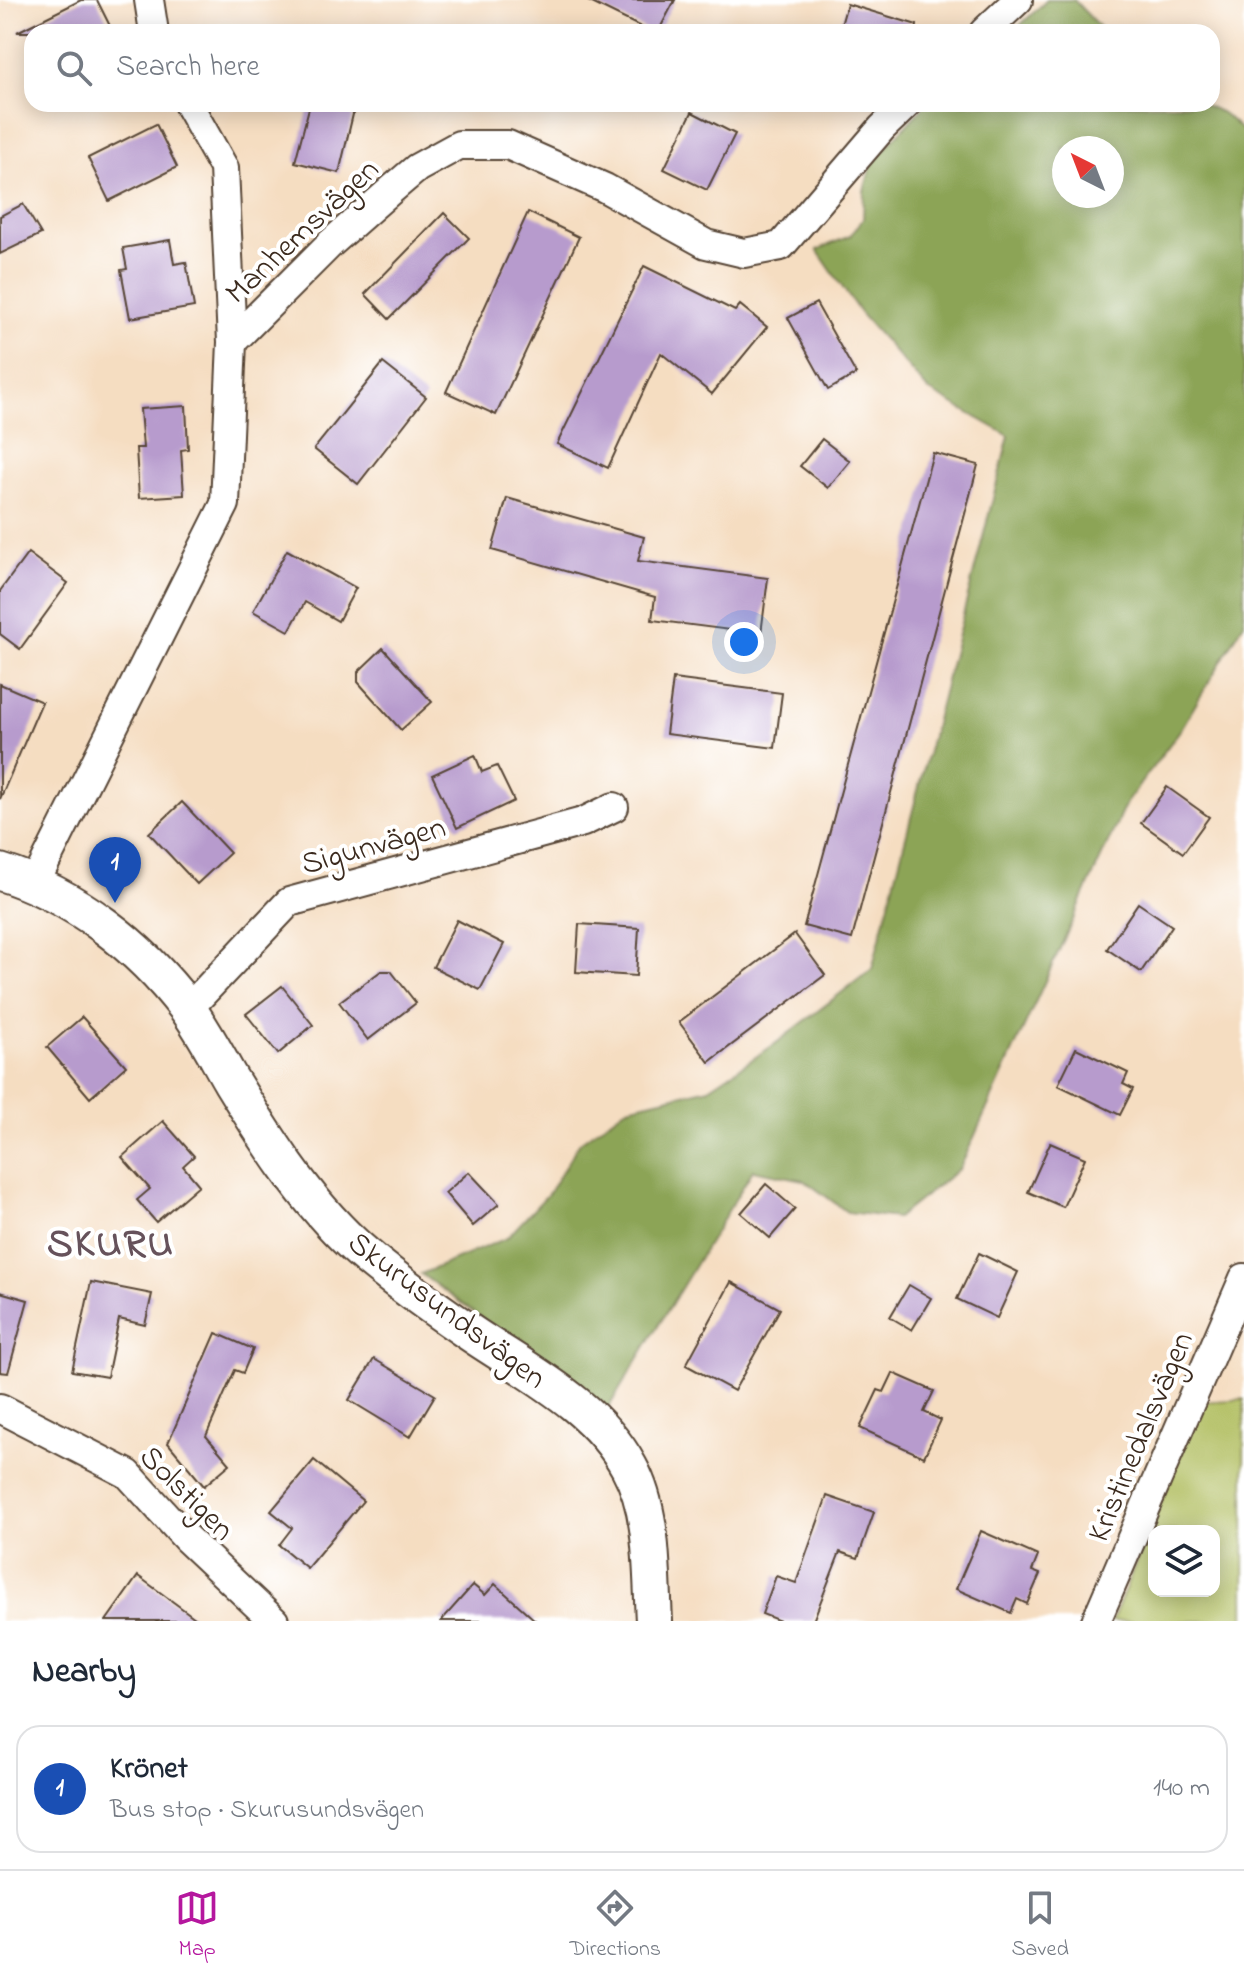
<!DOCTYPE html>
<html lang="en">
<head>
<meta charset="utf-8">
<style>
	body { margin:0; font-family:"Indie Flower",sans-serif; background:#f2f2f3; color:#1f2937 }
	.controls { position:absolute; right:24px; bottom:24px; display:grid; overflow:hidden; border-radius:16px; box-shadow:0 4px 20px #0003 }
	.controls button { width:72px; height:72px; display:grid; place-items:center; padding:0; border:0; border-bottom:2px solid #e0e1e3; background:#fff; color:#1f2937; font:40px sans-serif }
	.compass { position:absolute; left:1052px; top:136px; width:72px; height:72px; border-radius:50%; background:#fff; box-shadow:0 4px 20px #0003; rotate:318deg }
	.you { position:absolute; left:744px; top:642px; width:28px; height:28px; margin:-20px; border:6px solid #fff; border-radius:50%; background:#1a73e8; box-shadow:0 0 0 12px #1a73e833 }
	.badge { display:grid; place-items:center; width:52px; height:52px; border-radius:50%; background:#b5179e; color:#fff; font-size:26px; font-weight:700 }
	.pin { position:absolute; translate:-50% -66px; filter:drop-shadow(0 2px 4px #0008) }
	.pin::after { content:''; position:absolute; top:42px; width:28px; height:24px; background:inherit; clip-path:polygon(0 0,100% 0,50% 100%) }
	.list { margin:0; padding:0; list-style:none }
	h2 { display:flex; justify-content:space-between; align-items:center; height:104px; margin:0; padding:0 32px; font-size:34px }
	h2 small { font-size:26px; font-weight:400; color:#747a83 }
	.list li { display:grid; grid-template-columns:52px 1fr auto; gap:24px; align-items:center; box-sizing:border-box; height:128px; margin:0 16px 16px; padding:0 16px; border:2px solid #e0e1e3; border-radius:24px }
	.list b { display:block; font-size:30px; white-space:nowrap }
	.list p { margin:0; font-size:26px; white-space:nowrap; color:#747a83 }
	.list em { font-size:26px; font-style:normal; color:#747a83 }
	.icon { flex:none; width:44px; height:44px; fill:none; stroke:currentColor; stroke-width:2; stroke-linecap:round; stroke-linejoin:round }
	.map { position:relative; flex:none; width:1244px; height:1621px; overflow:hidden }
	.search { position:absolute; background:#fff; box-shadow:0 4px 20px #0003; left:24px; right:24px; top:24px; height:88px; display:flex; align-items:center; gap:20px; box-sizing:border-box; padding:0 28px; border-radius:24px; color:#747a83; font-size:30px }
	.sheet { height:248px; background:#fff }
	nav { display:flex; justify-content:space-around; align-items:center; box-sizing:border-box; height:112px; border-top:2px solid #e0e1e3; background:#fff; font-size:22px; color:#747a83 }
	nav a { display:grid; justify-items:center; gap:4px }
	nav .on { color:#b5179e }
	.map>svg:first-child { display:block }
	.green { fill:#b0bd5f; stroke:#76743e; stroke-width:2; fill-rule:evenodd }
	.forest { fill:#8ca456; stroke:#64673a; stroke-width:2; fill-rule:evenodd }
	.building { fill:#b79bcd }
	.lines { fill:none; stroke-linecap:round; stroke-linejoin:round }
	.minor-casing { stroke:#574536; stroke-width:32 }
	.tertiary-casing { stroke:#574536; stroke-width:40 }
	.minor { stroke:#fff; stroke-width:28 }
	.tertiary { stroke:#fff; stroke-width:36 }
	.labels { text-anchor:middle; stroke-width:8; stroke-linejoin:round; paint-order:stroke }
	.street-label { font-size:32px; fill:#3b2a1e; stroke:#fff }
	.district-label { font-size:40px; font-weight:bold; letter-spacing:2px; fill:#66525b; stroke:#fff }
</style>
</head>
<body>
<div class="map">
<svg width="1244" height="1621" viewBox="0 0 1244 1621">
	<rect width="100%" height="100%" fill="#fff"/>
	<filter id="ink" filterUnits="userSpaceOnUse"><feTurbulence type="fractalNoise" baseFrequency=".0125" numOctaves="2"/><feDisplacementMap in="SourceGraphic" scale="16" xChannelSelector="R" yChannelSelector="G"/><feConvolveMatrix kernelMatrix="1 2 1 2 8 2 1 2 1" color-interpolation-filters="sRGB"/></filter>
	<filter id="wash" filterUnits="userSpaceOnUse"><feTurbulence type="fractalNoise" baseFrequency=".006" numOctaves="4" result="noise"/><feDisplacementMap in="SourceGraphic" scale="32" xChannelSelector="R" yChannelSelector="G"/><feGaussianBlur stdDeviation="1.8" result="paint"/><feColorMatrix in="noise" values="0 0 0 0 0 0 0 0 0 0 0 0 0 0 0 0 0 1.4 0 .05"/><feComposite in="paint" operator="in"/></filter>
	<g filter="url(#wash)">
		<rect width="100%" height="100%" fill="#f5ddc1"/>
		<path class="green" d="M1244,1399V1621H1112L1202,1402ZM1154,1531H1214V1591H1154Z"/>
		<g class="forest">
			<path d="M1047,0H1074L1104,32H1013Z"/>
			<path d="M926,104H1202L1223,113L1244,132V623L1181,729L1126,803L960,1168L897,1218L847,1212L804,1180L753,1170L607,1410L421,1274L507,1238L548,1194L580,1142L628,1107L709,1088L775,1044L872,969L1009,436L928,390L860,313L817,250L850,236L863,219L864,191L872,162ZM1064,148H1112V196H1064Z"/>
		</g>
		<g id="blocks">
			<g class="building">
				<path d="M81,0H97L113,32H17Z"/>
				<path d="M586,0H675L658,32H651Z"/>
				<path d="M847,4L917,25L916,32H839Z"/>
				<path d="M310,104L354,110L339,173L295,162Z"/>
				<path d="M692,112L735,134L707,190L664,169Z"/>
				<path d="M156,124L177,167L109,201L88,158Z"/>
				<path d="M23,204L41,234L0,254V216Z"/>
				<path d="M528,212L579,237L496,415L446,392Z"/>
				<path d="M444,213L469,238L389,319L365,294Z"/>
				<path d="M170,240L174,264L186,262L194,307L130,318L121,270L127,269L123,248Z"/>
				<path d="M644,266L735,311L740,305L767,327L712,394L661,353L608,468L557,444Z"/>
				<path d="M816,303L856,374L828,390L788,318Z"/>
				<path d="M383,363L426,397L358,484L314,449Z"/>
				<path d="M186,406L188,449L181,450L184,495L139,498L136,448H143L140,409Z"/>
				<path d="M822,439L850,461L828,488L800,466Z"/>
				<path d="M933,453L978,465L852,939L804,926Z"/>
				<path d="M507,498L644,537L638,561L768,578L761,634L652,620L655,597L492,550Z"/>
				<path d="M287,550L356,588L338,621L305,602L289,631L253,611Z"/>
				<path d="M28,553L68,583L20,649L0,634V591Z"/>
				<path d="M383,648L432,702L401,730L358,682V672Z"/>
				<path d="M673,679L782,693L775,748L666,734Z"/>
				<path d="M0,684L42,702L0,799Z"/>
				<path d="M475,755L482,772L497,766L514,801L457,828L432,775Z"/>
				<path d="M1167,787L1209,817L1183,853L1141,823Z"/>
				<path d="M182,802L230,853L197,884L149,833Z"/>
				<path d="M1138,903L1172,926L1141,972L1107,949Z"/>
				<path d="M457,920L504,944L480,990L433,967Z"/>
				<path d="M579,924L639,928L636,976L576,972Z"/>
				<path d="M795,934L825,975L709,1062L679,1022Z"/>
				<path d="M381,971H391L416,1003L368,1040L339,1002Z"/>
				<path d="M282,986L313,1025L278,1054L246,1014Z"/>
				<path d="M82,1017L126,1066L90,1098L47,1047Z"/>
				<path d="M1076,1048L1128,1073L1123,1084L1133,1089L1120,1115L1058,1085Z"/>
				<path d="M163,1121L194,1156L183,1166L199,1185L156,1222L137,1200L150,1189L122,1157Z"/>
				<path d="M1050,1143L1085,1158L1063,1207L1028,1192Z"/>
				<path d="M469,1172L499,1204L473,1226L445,1193Z"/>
				<path d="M766,1184L795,1209L770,1238L741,1213Z"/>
				<path d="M979,1253L1018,1272L997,1318L957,1299Z"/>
				<path d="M91,1282L152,1294L145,1325L119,1319L107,1377L72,1371Z"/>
				<path d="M731,1282L780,1309L734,1391L686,1365Z"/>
				<path d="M909,1285L931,1298L912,1330L890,1317Z"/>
				<path d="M0,1292L28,1300L8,1373L0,1372Z"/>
				<path d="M216,1333L253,1349L243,1373L235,1370L206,1436L230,1464L204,1486L168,1443Z"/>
				<path d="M374,1359L435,1395L410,1437L349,1400Z"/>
				<path d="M893,1373L934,1391L924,1412L941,1420L924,1457L860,1428L878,1390L884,1392Z"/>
				<path d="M314,1460L363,1501L307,1568L279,1545L292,1528L271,1511Z"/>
				<path d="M827,1496L874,1512L858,1558L840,1552L813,1621H780L762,1614L776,1576L796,1583Z"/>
				<path d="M981,1531L1038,1556L1032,1571L1040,1574L1027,1604L1017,1599L1011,1613L956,1589Z"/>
				<path d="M138,1576L199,1621H106Z"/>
				<path d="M495,1584L536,1621H441L473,1585L485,1595Z"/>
			</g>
		</g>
	</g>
	<g filter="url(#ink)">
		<use href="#blocks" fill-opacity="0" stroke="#574536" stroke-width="2"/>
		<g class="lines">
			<g class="minor-casing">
				<g id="minor">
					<path d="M149,0L154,32"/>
					<path d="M984,32L1018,0"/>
					<path d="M188,104L224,168L232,342"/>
					<path d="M35,883L225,504L232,342L331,243L390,191L417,168L459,145H508L605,188L706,244L744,253L781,246L882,128L907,104"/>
					<path d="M188,1009L289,902L583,822L614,807"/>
					<path d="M0,1408L128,1474L186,1538L274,1621"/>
					<path d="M1096,1621L1244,1278"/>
				</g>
			</g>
			<g class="tertiary-casing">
				<path id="tertiary" d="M0,872C75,895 140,946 187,1008C204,1031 217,1057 231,1081C266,1138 304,1199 354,1245C388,1276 431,1306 469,1332C526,1371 595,1404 629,1467C654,1512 651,1572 654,1621"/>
			</g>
			<use href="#minor" class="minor"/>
			<use href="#tertiary" class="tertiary"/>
		</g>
	</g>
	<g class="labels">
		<g class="street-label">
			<text transform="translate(301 230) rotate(-43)" y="11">Manhemsvägen</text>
			<text transform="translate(373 844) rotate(-15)" y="11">Sigunvägen</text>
			<text transform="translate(448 1309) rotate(37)" y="11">Skurusundsvägen</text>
			<text transform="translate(1139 1436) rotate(-67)" y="11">Kristinedalsvägen</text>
			<text transform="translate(188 1492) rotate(45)" y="11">Solstigen</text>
		</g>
		<g class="district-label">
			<text x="111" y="1255">SKURU</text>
		</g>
	</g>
</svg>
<div class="controls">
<button><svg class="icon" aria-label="layers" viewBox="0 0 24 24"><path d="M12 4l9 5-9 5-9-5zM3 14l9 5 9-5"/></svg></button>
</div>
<svg class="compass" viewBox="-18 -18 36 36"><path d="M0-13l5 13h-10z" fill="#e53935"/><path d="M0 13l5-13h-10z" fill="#747a83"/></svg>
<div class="you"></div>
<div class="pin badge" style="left:115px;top:903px;background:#1a4fb4">1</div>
<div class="search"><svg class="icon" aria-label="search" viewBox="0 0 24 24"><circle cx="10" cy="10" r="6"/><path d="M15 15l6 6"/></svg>Search here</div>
</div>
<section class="sheet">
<h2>Nearby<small></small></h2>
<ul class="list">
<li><span class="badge" style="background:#1a4fb4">1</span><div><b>Krönet</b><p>Bus stop · Skurusundsvägen</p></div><em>140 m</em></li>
</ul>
</section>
<nav>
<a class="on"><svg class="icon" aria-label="map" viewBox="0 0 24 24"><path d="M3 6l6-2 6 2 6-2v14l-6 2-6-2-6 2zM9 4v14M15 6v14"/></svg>Map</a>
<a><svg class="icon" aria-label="directions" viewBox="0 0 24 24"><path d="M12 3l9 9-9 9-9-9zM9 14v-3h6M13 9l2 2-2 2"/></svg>Directions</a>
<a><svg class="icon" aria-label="saved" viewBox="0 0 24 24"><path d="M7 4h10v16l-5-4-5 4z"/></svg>Saved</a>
</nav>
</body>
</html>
